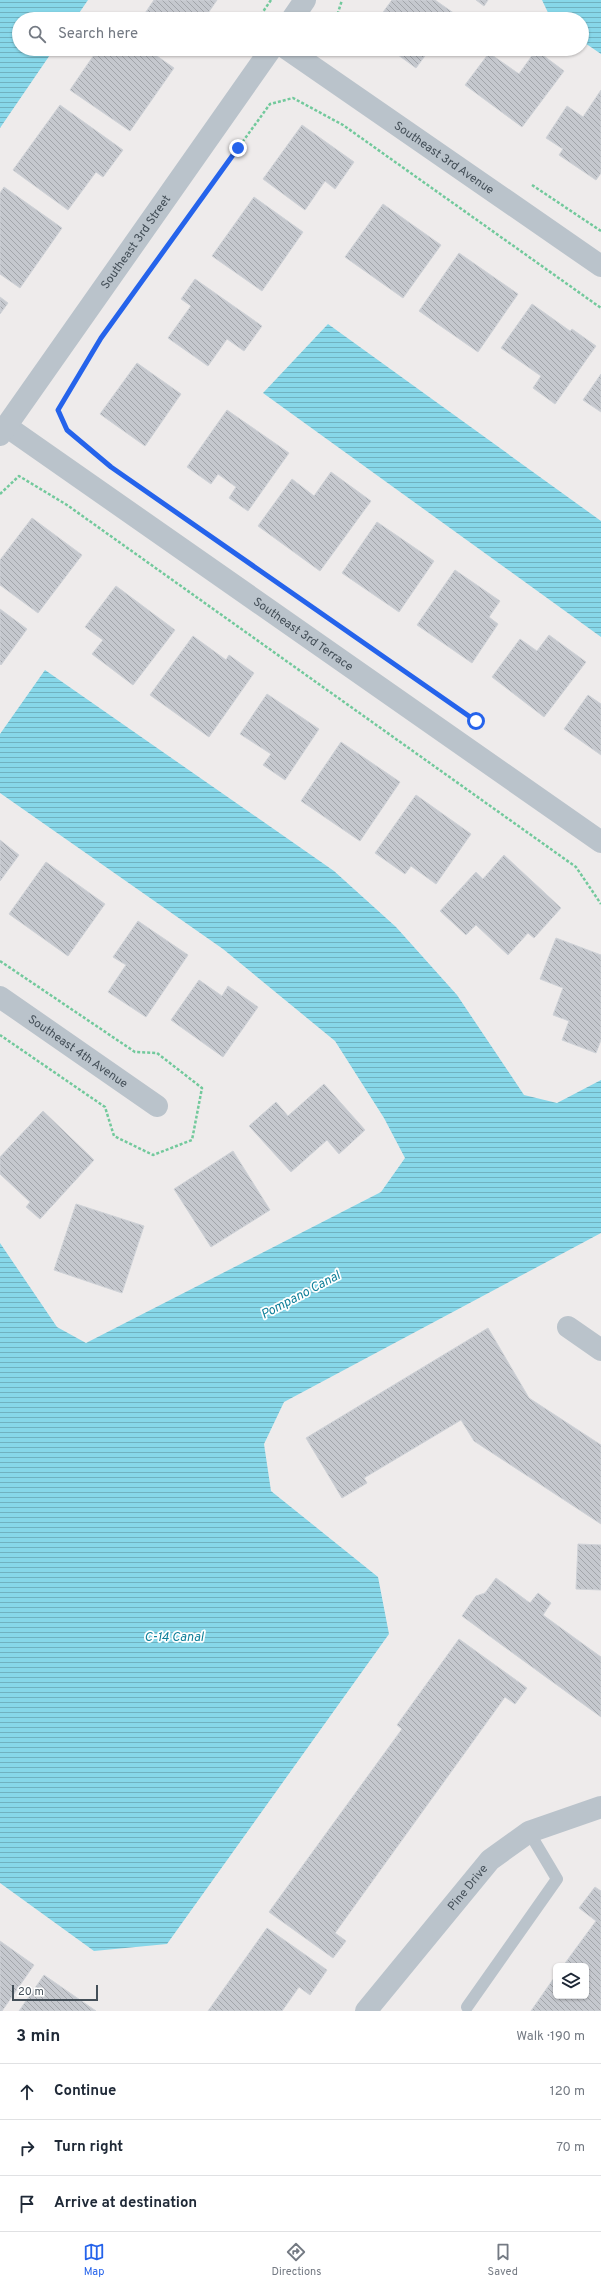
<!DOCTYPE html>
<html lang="en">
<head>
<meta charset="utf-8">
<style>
	body { margin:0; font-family:Overpass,sans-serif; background:#f6f6f7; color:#1f2937 }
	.controls { position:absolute; right:12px; bottom:12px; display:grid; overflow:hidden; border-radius:6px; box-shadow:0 1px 3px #0004 }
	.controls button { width:36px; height:36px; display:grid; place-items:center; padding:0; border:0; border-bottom:1px solid #e0e1e3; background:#fff; color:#1f2937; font:20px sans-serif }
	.scale { position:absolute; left:12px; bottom:10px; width:86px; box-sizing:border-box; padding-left:4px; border:2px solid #444f58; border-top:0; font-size:11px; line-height:14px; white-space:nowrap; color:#444f58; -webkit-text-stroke:3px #fff; paint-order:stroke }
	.stop { position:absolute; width:12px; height:12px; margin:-9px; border:3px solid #2563eb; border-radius:50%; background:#fff }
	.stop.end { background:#2563eb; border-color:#fff; box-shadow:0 1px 4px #0008 }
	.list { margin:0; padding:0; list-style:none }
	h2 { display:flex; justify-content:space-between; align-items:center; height:52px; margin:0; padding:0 16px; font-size:17px }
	h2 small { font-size:13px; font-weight:400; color:#747a83 }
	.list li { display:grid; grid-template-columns:26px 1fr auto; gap:12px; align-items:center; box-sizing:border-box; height:56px; padding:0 16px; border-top:1px solid #e0e1e3 }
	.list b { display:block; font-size:15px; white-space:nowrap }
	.list em { font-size:13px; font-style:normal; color:#747a83 }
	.icon { flex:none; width:22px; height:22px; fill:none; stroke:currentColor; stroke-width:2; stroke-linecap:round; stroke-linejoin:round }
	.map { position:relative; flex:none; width:601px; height:2011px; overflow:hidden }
	.search { position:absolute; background:#fff; box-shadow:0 1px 3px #0004; left:12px; right:12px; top:12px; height:44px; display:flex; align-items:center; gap:10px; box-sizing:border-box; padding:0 14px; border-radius:22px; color:#747a83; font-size:15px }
	.sheet { height:220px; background:#fff }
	nav { display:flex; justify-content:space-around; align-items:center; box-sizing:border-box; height:56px; border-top:1px solid #e0e1e3; background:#fff; font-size:11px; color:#747a83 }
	nav a { display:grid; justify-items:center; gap:2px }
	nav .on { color:#2563eb }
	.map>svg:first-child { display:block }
	.water { fill:url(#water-rules) }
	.building { fill:url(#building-back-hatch); stroke:#cfd2d7 }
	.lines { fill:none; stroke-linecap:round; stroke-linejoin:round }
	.path { stroke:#72c99c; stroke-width:2.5; stroke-dasharray:3 2; stroke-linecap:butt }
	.service { stroke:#bac3cb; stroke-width:12 }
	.minor { stroke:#bac3cb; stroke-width:22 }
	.route { stroke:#2563eb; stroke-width:5 }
	.labels { text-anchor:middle; stroke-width:3.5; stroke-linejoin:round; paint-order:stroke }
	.street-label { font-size:12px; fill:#444f58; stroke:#fff }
	.water-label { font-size:13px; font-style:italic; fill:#0f7f99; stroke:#fff }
</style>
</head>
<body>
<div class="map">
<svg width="601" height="2011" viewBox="0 0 601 2011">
	<defs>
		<pattern id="water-rules" width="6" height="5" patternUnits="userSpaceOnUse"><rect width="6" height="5" fill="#87d7e9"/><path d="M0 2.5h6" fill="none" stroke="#70b1c0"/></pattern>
		<pattern id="building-back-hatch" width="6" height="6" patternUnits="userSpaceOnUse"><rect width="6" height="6" fill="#c5c8ce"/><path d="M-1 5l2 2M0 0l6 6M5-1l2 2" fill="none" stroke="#a2a5aa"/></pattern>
	</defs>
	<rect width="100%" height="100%" fill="#eeebeb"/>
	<g class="water">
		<path d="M0,0H88L75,19H19V49H54L0,128Z"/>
		<path d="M542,0H601V54L582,41V19H551Z"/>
		<path d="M328,324L601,521V637L263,393Z"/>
		<path d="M45,670L334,871L396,927L457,995L524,1095L557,1103L601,1080V1233L284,1402L264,1444L271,1491L378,1577L389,1634L167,1944L94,1951L0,1883V1243L57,1327L86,1343L381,1192L405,1158L384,1118L335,1041L223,949L0,793V734Z"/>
	</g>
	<g class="building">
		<path d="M154,0H217L204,19H141Z"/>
		<path d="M392,0H435L455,14L451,19H378Z"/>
		<path d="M476,0H488L484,6Z"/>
		<path d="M98,49H147L174,68L130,131L70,90Z"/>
		<path d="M390,49H430L416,68Z"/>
		<path d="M536,50L564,71L522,127L465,85L489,53L519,74Z"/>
		<path d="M601,90V173L596,180L559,155L563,149L546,138L567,106L583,117Z"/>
		<path d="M60,105L123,150L103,177L96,172L68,210L13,170Z"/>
		<path d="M302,125L354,162L335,189L325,181L305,210L263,179Z"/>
		<path d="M4,187L62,228L20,288L0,274V193Z"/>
		<path d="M254,197L303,232L262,291L212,256Z"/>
		<path d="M383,204L441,245L403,298L345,257Z"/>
		<path d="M459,253L518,294L478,352L419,311Z"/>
		<path d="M195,279L262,326L244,351L227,339L208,366L168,338L191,306L181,299Z"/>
		<path d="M0,297L8,303L0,314Z"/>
		<path d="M532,304L570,331L572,329L596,346L555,404L533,388L541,376L501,348Z"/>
		<path d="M137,363L181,394L145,446L100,414Z"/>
		<path d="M601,374V412L583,400Z"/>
		<path d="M227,410L289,453L248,511L229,498L236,487L218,474L211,484L187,467Z"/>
		<path d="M331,472L371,501L320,571L258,526L292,479L314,496Z"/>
		<path d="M32,518L82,555L38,613L0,585V560Z"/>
		<path d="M377,522L434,561L399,612L342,573Z"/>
		<path d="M455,570L500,601L489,617L498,624L472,663L417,625Z"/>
		<path d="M116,586L175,630L133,685L92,654L103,640L85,627Z"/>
		<path d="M0,609L27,629L1,665L0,664Z"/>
		<path d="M549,635L586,662L544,717L492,677L520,639L537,651Z"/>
		<path d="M193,636L226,660L229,655L254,673L209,737L150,695Z"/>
		<path d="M267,694L319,729L285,780L263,765L271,754L240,734Z"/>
		<path d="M588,695L601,704V755L564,729Z"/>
		<path d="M341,742L400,782L360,841L301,801Z"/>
		<path d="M416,795L471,834L436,884L411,866L405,874L375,853Z"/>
		<path d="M0,840L19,855L0,881Z"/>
		<path d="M504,855L561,908L534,938L528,933L508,955L476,925L466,935L440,911L476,872L483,879Z"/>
		<path d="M46,862L105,904L68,956L9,914Z"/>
		<path d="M138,921L188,955L146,1017L108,992L126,965L113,957Z"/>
		<path d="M556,938L601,955V1040L596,1053L562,1040L569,1021L553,1015L563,988L540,979Z"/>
		<path d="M199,980L222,996L228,986L258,1007L223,1057L171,1020Z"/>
		<path d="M324,1084L365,1130L339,1154L327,1140L291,1172L249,1126L276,1102L288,1116Z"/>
		<path d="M43,1111L94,1160L40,1219L26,1207L30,1202L0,1174V1157Z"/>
		<path d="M233,1151L270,1210L211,1247L174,1189Z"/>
		<path d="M76,1204L144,1226L122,1293L54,1270Z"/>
		<path d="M488,1328L529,1398L601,1445V1524L474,1441L461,1420L364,1478L367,1483L342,1498L306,1438Z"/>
		<path d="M578,1544L601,1545V1590L576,1589Z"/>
		<path d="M496,1578L530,1603L538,1593L551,1603L543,1615L601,1657V1717L462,1616L476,1596L485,1593Z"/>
		<path d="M459,1639L527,1688L515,1704L505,1697L335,1933L346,1941L333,1958L269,1912L402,1729L397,1725Z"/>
		<path d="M595,1887L601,1891V2011H531L556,1975V1996H586V1966H563L596,1921L579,1908Z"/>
		<path d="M267,1928L327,1970L310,1995L299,1987L282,2011H208Z"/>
		<path d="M0,1941L34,1965L2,2011H0Z"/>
		<path d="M44,1975L96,2011H19Z"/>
	</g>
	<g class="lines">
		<g class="path">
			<path d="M258,19L271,0"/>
			<path d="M336,19L342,0"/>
			<path d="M532,185L601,231"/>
			<path d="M172,239L270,104L293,98L343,125L601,308"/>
			<path d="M92,352L58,411L67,430L102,459"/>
			<path d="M0,494L19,476L67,505L576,867L601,904"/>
			<path d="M0,961L135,1052L157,1053L202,1088L192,1140L153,1155L114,1136L105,1107L0,1035"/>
		</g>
		<path class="service" d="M467,2007L557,1879L529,1832"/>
		<g class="minor">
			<path d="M292,19L305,0"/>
			<path id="s1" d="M287,49L601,266"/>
			<path id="s2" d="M6,426L601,842"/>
			<path id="s3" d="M0,435L271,49"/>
			<path id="s4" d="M0,997L157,1106"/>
			<path d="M568,1327L601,1350"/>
			<path id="s5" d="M366,2011L490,1860L529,1832L601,1807"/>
		</g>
	</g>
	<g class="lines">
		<path class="route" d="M238,148L101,338L58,410L67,430L111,467L476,721"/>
	</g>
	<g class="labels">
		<g class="street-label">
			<text dy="4" stroke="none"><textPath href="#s1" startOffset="191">Southeast 3rd Avenue</textPath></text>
			<text dy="4" stroke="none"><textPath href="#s3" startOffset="236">Southeast 3rd Street</textPath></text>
			<text dy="4" stroke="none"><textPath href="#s2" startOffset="363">Southeast 3rd Terrace</textPath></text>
			<text dy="4" stroke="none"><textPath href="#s4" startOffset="95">Southeast 4th Avenue</textPath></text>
			<text dy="4" stroke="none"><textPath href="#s5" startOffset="160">Pine Drive</textPath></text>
		</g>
		<g class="water-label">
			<text transform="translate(300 1294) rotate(-28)" y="5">Pompano Canal</text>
			<text x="174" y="1641">C-14 Canal</text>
		</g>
	</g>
</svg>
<div class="controls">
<button><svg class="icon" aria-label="layers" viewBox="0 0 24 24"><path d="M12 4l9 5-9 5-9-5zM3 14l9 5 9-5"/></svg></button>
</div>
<div class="scale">20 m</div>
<div class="stop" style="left:476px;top:721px"></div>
<div class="stop end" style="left:238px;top:148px"></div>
<div class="search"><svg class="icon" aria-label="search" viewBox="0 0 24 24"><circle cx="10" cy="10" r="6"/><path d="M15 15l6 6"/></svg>Search here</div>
</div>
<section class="sheet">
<h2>3 min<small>Walk · 190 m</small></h2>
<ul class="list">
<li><svg class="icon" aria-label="ahead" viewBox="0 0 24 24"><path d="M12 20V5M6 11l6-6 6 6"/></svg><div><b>Continue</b></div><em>120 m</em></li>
<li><svg class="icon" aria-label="right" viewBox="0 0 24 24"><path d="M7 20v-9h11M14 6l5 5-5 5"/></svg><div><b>Turn right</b></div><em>70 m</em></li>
<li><svg class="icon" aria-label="arrive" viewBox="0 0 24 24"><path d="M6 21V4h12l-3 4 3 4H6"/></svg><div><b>Arrive at destination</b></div></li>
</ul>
</section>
<nav>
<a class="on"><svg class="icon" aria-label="map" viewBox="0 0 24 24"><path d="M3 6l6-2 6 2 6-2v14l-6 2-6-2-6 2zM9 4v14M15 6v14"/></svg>Map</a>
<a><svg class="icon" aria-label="directions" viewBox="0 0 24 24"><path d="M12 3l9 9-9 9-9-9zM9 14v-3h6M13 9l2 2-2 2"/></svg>Directions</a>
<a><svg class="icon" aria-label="saved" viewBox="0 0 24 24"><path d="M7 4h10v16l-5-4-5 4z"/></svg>Saved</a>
</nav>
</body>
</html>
